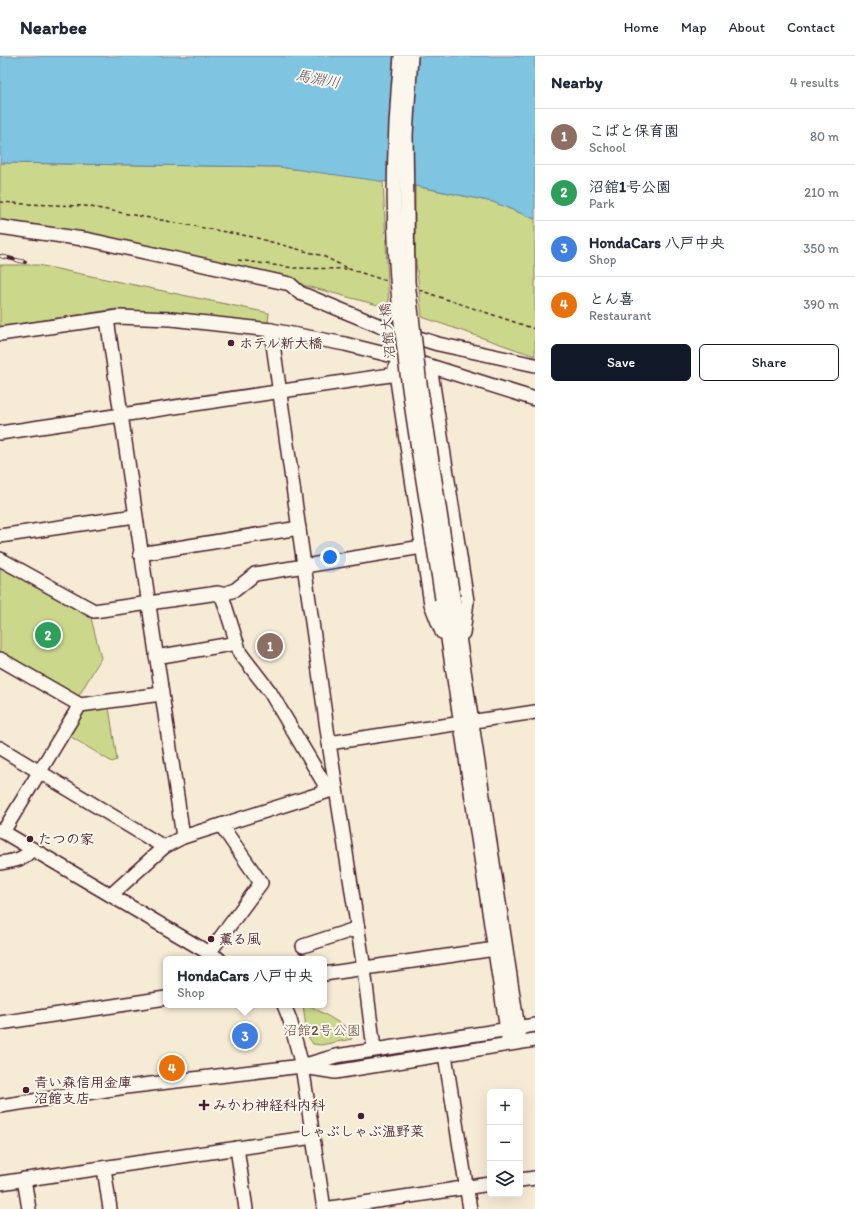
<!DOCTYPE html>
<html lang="en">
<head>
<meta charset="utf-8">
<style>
	body { margin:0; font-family:Itim,"Klee One",sans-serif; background:#f2f2f3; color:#1f2937 }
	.controls { position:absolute; right:12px; bottom:12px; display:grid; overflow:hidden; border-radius:6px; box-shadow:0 4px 16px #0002 }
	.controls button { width:36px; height:36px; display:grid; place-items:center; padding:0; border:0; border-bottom:1px solid #e0e1e3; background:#fff; color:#1f2937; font:20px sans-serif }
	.you { position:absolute; left:330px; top:501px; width:14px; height:14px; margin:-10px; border:3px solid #fff; border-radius:50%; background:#1a73e8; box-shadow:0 0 0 6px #1a73e833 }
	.badge { display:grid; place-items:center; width:26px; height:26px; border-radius:50%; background:#111827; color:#fff; font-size:13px; font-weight:700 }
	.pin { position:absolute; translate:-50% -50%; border:2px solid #fff; box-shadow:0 1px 4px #0006 }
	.popup { position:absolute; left:163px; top:900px; width:164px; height:52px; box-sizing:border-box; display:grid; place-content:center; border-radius:6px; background:#fff; filter:drop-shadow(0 1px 3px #0005); font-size:13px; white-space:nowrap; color:#747a83 }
	.popup b { font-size:15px; color:#1f2937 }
	.popup::after { content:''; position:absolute; left:50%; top:100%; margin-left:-8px; border:8px solid transparent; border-top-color:#fff }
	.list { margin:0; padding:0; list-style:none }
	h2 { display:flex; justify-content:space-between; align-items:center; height:52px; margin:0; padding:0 16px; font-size:17px }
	h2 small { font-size:13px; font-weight:400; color:#747a83 }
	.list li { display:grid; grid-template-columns:26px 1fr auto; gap:12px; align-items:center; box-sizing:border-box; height:56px; padding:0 16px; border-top:1px solid #e0e1e3 }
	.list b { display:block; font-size:15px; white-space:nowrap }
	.list p { margin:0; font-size:13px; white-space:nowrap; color:#747a83 }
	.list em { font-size:13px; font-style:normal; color:#747a83 }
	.actions { display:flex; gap:8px; padding:12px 16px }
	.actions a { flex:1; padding:9px 0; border:1px solid #111827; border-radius:6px; text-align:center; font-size:14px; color:#111827 }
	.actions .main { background:#111827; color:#fff }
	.icon { flex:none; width:22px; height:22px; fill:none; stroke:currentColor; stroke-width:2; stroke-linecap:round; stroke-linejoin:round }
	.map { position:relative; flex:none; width:535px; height:1153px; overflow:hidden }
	header { display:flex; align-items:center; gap:24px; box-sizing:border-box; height:56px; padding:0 20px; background:#fff; border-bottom:1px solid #e0e1e3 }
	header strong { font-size:19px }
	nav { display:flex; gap:22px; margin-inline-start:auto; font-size:14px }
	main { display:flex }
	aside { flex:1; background:#fff }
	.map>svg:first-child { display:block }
	.green { fill:#cbd88b; stroke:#8a7c5b }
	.water { fill:#7fc4e0; stroke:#6a8298 }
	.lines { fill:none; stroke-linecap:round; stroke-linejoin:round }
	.minor-casing { stroke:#4a1f2b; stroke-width:16 }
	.path { stroke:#4a1f2b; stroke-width:1.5; stroke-dasharray:4 3; stroke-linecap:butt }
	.minor { stroke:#fbf7ec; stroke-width:13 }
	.rail-casing { stroke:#4a1f2b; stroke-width:4 }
	.rail { stroke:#fbf7ec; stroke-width:2.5; stroke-dasharray:8; stroke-linecap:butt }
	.minor-bridge-casing { stroke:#4a1f2b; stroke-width:16; stroke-linecap:butt }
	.minor-bridge { stroke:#fbf7ec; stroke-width:13 }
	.poi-dot { fill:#4a1f2b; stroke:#fbf7ec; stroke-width:1.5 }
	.labels { text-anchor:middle; stroke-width:4; stroke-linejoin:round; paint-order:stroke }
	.street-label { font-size:14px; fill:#4a1f2b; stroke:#fbf7ec }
	.poi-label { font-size:14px; font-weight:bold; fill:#4a1f2b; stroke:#fbf7ec; text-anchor:start }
	.park-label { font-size:14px; fill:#6a4d43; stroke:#fbf7ec }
	.water-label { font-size:15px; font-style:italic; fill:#5a5161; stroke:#fbf7ec }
</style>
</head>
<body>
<header>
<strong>Nearbee</strong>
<nav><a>Home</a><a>Map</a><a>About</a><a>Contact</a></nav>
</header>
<main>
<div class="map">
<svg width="535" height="1153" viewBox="0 0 535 1153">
	<rect width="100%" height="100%" fill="#f6ebd5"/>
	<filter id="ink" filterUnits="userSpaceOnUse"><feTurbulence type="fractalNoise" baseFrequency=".025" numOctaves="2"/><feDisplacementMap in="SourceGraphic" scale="8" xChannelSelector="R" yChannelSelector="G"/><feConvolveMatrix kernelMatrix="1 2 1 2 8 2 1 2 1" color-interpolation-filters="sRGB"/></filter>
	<g filter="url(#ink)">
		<g class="green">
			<path d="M0,107L279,111L383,124L389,252L231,210L0,167Z"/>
			<path d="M415,130L493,146L535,163V300L422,261L415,197Z"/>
			<path d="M0,209H38L269,257L268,267L116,253L0,271Z"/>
			<path d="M0,506L90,558L101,602L77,643L0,599Z"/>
			<path d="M109,651L117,704L112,706L68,679L84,654Z"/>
			<path d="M303,949H309L348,972L352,983L321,989L313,988L307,979Z"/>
		</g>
		<path class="water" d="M0,0H535V163L493,146L415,130L279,111L0,107Z"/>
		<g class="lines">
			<g class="minor-casing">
				<g id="minor">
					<path d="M0,171L90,184L290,228L300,237L380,270L438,288L535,309"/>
					<path d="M107,263L183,781"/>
					<path d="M271,274L329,687L364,913L374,993"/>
					<path d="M0,278L118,261L171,263L271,274L345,288L393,300L430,310L535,343"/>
					<path d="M430,310L467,545L463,577"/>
					<path d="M395,311L431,548L442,576"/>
					<path d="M0,377L397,318"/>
					<path d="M0,480L135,460"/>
					<path d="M140,498L299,472"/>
					<path d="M0,503L94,555L218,537L223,543L240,597L270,636L328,734"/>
					<path d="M220,539L235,534L255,518L422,491"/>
					<path d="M453,541L520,986"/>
					<path d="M442,543L509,988"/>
					<path d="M156,601L237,587"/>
					<path d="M0,603L80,649"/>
					<path d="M329,687L535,656"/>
					<path d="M0,692L164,791"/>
					<path d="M0,774L219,903"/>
					<path d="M3,776L80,649L161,638"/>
					<path d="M0,807C13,805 24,804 32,793"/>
					<path d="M111,839L164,791L183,781L335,733"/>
					<path d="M303,890L358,872"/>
					<path d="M209,897L261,827L221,769"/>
					<path d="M324,918L495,893"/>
					<path d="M284,949L290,964L302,1010L324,1153"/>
					<path d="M0,967L166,942"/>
					<path d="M445,999L470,1153"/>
					<path d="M304,1011L335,1016L535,984"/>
					<path d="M0,1050L126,1031L302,1010L336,1000L535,969"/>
					<path d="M237,1092L246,1153"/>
					<path d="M104,1112L110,1153"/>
					<path d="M24,1123L29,1153"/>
					<path d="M520,1124L535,1122"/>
					<path d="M0,1127L313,1081"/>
					<path d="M324,1153L490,1128"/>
				</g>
			</g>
			<g class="path">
				<path d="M0,146L25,148L85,150L253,181L323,200L349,213L387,225"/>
				<path d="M238,204L294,212L347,213"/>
				<path d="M419,234L535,273"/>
			</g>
			<use href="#minor" class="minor"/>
			<g class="rail-casing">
				<path id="rail" d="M0,200L25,206"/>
			</g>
			<use href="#rail" class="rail"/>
			<g class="minor-bridge-casing">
				<g id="minor-bridge">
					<path d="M401,0C394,74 392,150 397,223C405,330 426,437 442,543"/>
					<path d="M411,0L406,79L408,226L419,321L453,541"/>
				</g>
			</g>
			<use href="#minor-bridge" class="minor-bridge"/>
		</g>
	</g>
	<g class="poi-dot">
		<circle cx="231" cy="287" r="4"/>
		<circle cx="30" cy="783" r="4"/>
		<circle cx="211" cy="883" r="4"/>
		<circle cx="26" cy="1034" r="4"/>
		<path d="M202 1043h4v4h4v4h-4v4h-4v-4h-4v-4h4z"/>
		<circle cx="361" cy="1060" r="4"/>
	</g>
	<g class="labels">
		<g class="street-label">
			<text transform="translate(387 275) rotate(-96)" y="5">沼館大橋</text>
		</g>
		<g class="poi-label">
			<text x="239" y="292">ホテル新大橋</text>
			<text x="38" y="788">たつの家</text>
			<text x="219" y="888">薫る風</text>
			<text x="34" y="1031">青い森信用金庫<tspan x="34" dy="16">沼館支店</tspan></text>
			<text x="213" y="1054">みかわ神経科内科</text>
			<text x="361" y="1080" text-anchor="middle">しゃぶしゃぶ温野菜</text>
		</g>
		<g class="park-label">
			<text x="322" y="979">沼館2号公園</text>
		</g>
		<g class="water-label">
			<text transform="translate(318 23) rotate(11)" y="5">馬淵川</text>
		</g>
	</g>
</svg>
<div class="controls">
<button>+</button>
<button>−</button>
<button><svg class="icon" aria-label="layers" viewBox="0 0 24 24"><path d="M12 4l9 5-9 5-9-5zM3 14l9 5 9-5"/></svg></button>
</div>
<div class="you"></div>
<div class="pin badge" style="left:270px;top:590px;background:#8d6e63">1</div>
<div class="pin badge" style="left:48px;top:579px;background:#2e9e5b">2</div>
<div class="pin badge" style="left:245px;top:980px;background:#3f7fe0">3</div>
<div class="popup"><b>HondaCars 八戸中央</b>Shop</div>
<div class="pin badge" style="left:172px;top:1012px;background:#e8710a">4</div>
</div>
<aside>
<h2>Nearby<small>4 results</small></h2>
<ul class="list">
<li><span class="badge" style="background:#8d6e63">1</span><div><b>こばと保育園</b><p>School</p></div><em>80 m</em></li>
<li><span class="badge" style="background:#2e9e5b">2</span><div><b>沼舘1号公園</b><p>Park</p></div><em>210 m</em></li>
<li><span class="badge" style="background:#3f7fe0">3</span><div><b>HondaCars 八戸中央</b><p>Shop</p></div><em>350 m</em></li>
<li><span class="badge" style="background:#e8710a">4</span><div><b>とん喜</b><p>Restaurant</p></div><em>390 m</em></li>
</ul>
<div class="actions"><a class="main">Save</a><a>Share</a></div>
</aside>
</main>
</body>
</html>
